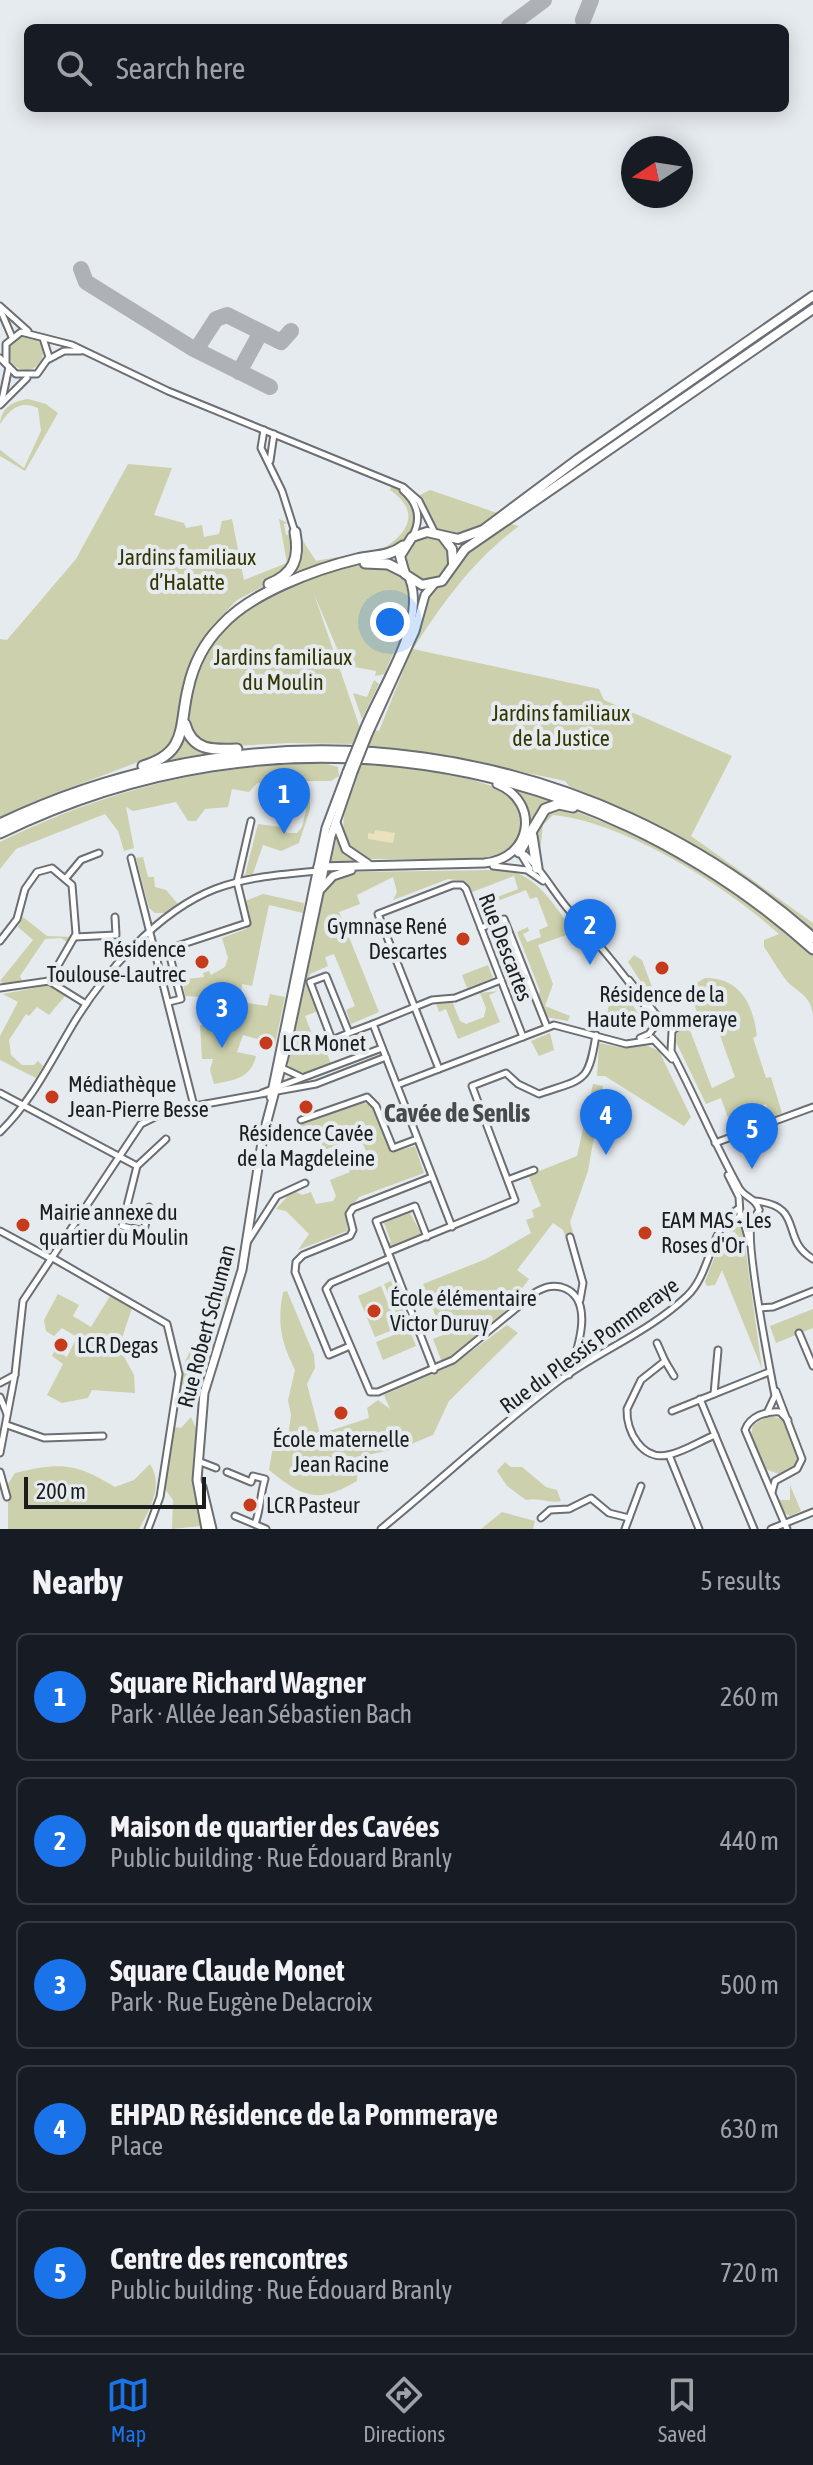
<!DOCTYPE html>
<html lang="en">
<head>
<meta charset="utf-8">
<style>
	body { margin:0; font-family:"Asap Condensed",sans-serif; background:#242831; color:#f1f3f6 }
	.compass { position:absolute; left:621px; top:136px; width:72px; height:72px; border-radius:50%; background:#171b24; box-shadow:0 4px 20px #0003; rotate:258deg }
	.scale { position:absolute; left:24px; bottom:20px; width:182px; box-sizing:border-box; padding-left:8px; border:4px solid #1b1d1e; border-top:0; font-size:22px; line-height:28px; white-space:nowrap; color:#1b1d1e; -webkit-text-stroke:6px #e6ebef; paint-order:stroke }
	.you { position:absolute; left:390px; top:622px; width:28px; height:28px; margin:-20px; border:6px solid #fff; border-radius:50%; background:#1a73e8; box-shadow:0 0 0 12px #1a73e833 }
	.badge { display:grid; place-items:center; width:52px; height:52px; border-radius:50%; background:#1a73e8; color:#fff; font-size:26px; font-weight:700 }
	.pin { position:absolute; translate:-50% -66px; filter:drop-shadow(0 2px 4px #0008) }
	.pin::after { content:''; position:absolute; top:42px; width:28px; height:24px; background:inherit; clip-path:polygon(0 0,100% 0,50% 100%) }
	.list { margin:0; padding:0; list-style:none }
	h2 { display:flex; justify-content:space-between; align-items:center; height:104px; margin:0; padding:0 32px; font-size:34px }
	h2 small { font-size:26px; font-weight:400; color:#9ea1a6 }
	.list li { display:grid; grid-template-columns:52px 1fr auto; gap:24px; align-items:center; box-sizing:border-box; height:128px; margin:0 16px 16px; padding:0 16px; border:2px solid #363941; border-radius:12px }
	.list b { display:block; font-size:30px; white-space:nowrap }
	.list p { margin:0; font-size:26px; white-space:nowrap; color:#9ea1a6 }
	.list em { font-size:26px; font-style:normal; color:#9ea1a6 }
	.icon { flex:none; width:44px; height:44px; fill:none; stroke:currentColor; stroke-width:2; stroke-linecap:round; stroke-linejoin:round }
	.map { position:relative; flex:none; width:813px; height:1529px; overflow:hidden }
	.search { position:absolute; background:#171b24; box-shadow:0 4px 20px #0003; left:24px; right:24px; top:24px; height:88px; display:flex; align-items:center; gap:20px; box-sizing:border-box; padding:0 28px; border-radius:12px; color:#9ea1a6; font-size:30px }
	.sheet { height:824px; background:#171b24 }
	nav { display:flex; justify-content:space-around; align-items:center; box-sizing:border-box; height:112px; border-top:2px solid #363941; background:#171b24; font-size:22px; color:#9ea1a6 }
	nav a { display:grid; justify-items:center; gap:4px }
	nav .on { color:#1a73e8 }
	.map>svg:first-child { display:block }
	.green { fill:#ccd0ac }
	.sand { fill:#ebe1bc }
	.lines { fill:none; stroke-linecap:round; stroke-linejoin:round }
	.taxiway { stroke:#aeb2b6; stroke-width:16 }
	.street-casing { stroke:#6b6f73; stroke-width:9 }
	.secondary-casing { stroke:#6b6f73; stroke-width:11 }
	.primary-casing { stroke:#6b6f73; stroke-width:12 }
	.highway-casing { stroke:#6b6f73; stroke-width:13 }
	.street { stroke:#fff; stroke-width:5 }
	.secondary { stroke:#fff; stroke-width:7 }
	.primary { stroke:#fff; stroke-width:8 }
	.highway { stroke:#fff; stroke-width:9 }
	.secondary-bridge-casing { stroke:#6b6f73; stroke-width:11; stroke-linecap:butt }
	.secondary-bridge { stroke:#fff; stroke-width:7 }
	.poi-dot { fill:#c63b1c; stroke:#e6ebef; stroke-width:3 }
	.labels { text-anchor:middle; stroke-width:8; stroke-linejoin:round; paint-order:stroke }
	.park-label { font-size:22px; fill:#333600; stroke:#e6ebef }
	.poi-label { font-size:22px; fill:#1b1d1e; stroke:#e6ebef; text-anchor:start }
	.street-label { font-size:22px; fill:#1b1d1e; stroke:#e6ebef }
	.quarter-label { font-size:26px; font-weight:bold; fill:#474b4e; stroke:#e6ebef }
</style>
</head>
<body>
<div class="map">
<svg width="813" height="1529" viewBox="0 0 813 1529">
	<rect width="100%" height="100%" fill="#e6ebef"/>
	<g class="green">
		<circle cx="26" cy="353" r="17"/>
		<path d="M28,399L46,404L58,413L25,471L0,456V450L24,468L41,431L38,408C20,400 10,409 0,424C1,408 13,401 28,399Z"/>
		<path d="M128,464L172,468L154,515L184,523L186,528L202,525L204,537L219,534L222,521L232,519L244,580L287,563L279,519L288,523L284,524L286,535L292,534L293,560L277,579L237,600L211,627L189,670L181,696L179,726L170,750L35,801L0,818V639L7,640L76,559Z"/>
		<path d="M392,485C416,501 427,531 395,548C371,561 311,573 282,582L299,535L316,561C333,557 377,553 390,544C415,526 414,506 390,490Z"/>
		<path d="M430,490L497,513V517C478,530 463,538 440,532L418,496Z"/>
		<path d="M507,523L519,526C474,559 443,602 413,649L599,689L604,700L732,756L691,836L813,923V933C739,870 658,823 569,786L565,781L463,759L367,747L374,730L379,731L412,649L409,647L429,593L445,582L464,553Z"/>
		<circle cx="427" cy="559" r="22"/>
		<path d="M372,564C380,566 391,567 397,570C438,594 391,648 385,674L375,676L376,671L344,665L314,594L360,728L354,744L290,743L212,747L196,740C168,682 225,621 271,594C299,577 340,566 372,564Z"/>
		<path d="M374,680L379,684L362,719L353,693L367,697Z"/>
		<path d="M185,732L210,753L162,761Z"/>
		<path d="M361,760L446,772L505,790L518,802L524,823L517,845L497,859H369C323,843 351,792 361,760Z"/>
		<path d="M324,763L338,767L339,776L331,781H299L292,787L257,783L249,792L232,789L228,807L205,809L196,821H188L176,802L133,811L126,807L134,848L124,851L118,831L105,814L16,849L0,869V842C103,791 209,764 324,763Z"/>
		<path d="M508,786L559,800L539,811L530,827L525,803Z"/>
		<path d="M310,793V809L299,843L281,851L263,845L253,874L245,875L258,824L281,827L288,833H297L302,827Z"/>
		<path d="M552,808C571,807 587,816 605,823C682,853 749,901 813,954V1016C811,998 803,995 791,985C784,980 770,955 764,947V940L779,934C726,886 625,822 553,815L543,825L539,861L536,824Z"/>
		<path d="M337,836L345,852L360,863H331Z"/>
		<path d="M143,857L148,877H154L155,887L166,890L178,904L166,913H155L149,908L136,858Z"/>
		<path d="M497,870C536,869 552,905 575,932L538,945L553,984L545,1006L570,1016L568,1021L546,1017L538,998L540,991L517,932L528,927L529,931L523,934L527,942L541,937L539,930L548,926L537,897L530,899L526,890L482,907L486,922L477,905L518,889L514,876L472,892L465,881L448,879L393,900L397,892L393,877L357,895L360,904L339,912L379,1012L351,1024L346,1010L355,1006L334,954L325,957L328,966L310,974L307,984L318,1011L305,1016L319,1052L326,1050L331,1064L305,1073L290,1070L287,1061L321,898L334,880L356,872Z"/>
		<path d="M263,894L304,903L303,913L269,905L252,986L242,984L240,1002L267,1006L270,994L285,997L275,1044L243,1035L237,1052L256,1056C251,1078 235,1080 214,1084L210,1070L213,1059H202L200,1025H210L214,998L185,996L183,984L188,982L187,979L204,977L203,973L209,971L211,975L225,967L228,958L222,938L246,929L250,917L245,901Z"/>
		<path d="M23,917L47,936L73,937L70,944L61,938L45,939L20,976L23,983L4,984L0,981L33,940L18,927Z"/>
		<path d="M634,955L642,960L655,995L652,999L628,962Z"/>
		<path d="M488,965L493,978L467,988L462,975Z"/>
		<path d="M705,978C742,978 753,1006 757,1036L753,1038L766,1078L771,1077L782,1113L771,1118L766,1104L728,1118L721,1098L706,1104L676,1042L678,1029L688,1025L712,1088L735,1077L714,1019L701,1023L688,988Z"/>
		<path d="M618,984L644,1022L606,1030L604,1029L611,994L618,992Z"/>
		<path d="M50,985L66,995L49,1015L37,1007L29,1016L26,1014L9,1040L11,1055L22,1065H34L38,1061L43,1066L36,1078L0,1060V1036L18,1002L3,994Z"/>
		<path d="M498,991L489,995L500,1022L458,1039L446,1009L439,1012L436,1003L452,1001L460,1021L466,1024L484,1017L486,1008L480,993Z"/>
		<path d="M550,1033L554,1050L539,1056L531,1041Z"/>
		<path d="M599,1043L624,1048L646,1045L659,1051L691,1117L684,1126L605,1076H597Z"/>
		<path d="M593,1084L603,1086L588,1171L570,1222L574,1236L566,1238L563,1230L553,1223L517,1270L529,1279L502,1315L451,1357L441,1360L433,1339L443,1335L423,1284L486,1259L531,1233L526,1220L534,1217L532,1210L541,1206L529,1177L519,1179L577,1156Z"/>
		<path d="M361,1102L372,1105L389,1149L393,1148L394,1152L415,1146L424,1173L359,1197L346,1213L348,1233L347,1231L298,1250L309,1234L286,1211L276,1209L293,1190L302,1195L311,1192L316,1204L333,1201L336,1196L330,1180L350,1172L346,1159L366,1151L357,1131L338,1139L340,1144L324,1150L318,1135L298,1143L296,1138L290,1140L292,1128Z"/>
		<path d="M410,1213L422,1235L389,1248L386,1244L391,1242L384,1223Z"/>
		<path d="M734,1225L742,1228L744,1238L762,1369L722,1270L715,1285L707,1286L705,1282L720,1243L730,1247L736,1233L727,1229Z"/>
		<path d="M391,1281L405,1314L398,1317L384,1284Z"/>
		<path d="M381,1286L398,1328L375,1337L358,1296Z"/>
		<path d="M223,1288L228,1297L192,1372L195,1374L207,1354L200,1389L194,1397L192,1377L181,1391L183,1366L192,1347L210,1323Z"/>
		<path d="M287,1291L314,1355L315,1368L307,1384L320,1434L369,1418L367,1408L378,1400L390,1409L384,1395L451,1366L507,1325L518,1333L449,1401L433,1435L404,1447L358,1457L357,1481C318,1504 303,1498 269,1470L275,1435L288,1437L291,1415L288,1400L295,1370C281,1341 277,1325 283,1292Z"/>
		<path d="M58,1294L79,1305L73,1316L91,1327L110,1296L132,1308L121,1341L127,1344L122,1353L134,1375L135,1393L92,1390L88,1398L62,1403L47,1395L63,1364L52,1356L55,1350L67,1357L77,1337L62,1328L54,1336L46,1331L44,1320Z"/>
		<path d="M813,1309V1328L776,1343L770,1326Z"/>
		<path d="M409,1329L416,1346L383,1360L376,1342Z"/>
		<path d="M768,1416L783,1419L799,1455L795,1467L779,1474L765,1469L751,1436L753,1425Z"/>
		<path d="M191,1417L196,1428L194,1483L201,1526L172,1529L173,1500L165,1489L174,1427L181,1428Z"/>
		<path d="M505,1462L511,1467H522L546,1487L557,1490L561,1501C550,1504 540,1497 526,1500L507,1486L497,1471Z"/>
		<path d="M150,1464C164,1485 150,1509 139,1529H8V1484L15,1473C60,1462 76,1463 115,1487L134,1480Z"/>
		<path d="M790,1485L801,1511L790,1516L785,1513L779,1500H790Z"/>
		<path d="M502,1512L535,1521L533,1529H481Z"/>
	</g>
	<path class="sand" d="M375,830L395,833L393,843L368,839V833L374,834Z"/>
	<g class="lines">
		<g class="taxiway">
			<path d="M583,20L591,0"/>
			<path d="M509,26L544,0"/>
			<path d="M81,269L86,282L192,348L270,387"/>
			<path d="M261,332L281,342L291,331"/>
			<path d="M196,350L216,319L227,315L261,332L239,372"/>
		</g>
		<g class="street-casing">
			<g id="street">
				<path d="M0,306L28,331"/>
				<path d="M0,309L12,337"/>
				<path d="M0,358L16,374H37L49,357L43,338"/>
				<path d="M49,359L64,351H81"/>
				<path d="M6,363V344L21,332L72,345L168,391L403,487L419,501L435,533"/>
				<path d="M2,400L9,367"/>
				<path d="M0,405L27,378"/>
				<path d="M264,430L261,448L282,491L295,532"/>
				<path d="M270,461L274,434"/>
				<path d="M403,490C418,503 422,519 412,537"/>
				<path d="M519,851L530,869"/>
				<path d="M520,852C532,855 557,897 568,909C587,932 650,1000 653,1026"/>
				<path d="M131,858L194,1106"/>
				<path d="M493,866L527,870L543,881"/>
				<path d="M66,878L81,860L99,853"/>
				<path d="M481,928L504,919L547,1027"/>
				<path d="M75,937L116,935L115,917"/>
				<path d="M0,941L17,919L25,889L37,872L52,868L72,885L76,934L49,981"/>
				<path d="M629,980L662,1022"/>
				<path d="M0,988L49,981L86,1004"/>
				<path d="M169,1002L181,999L168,949L247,923L237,882L251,821"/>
				<path d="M683,1022L672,1031L671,1051C695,1096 714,1143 739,1188C745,1198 756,1198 759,1210"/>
				<path d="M349,1033L326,976L310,982L332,1040C346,1034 359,1029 373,1024"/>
				<path d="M640,1038L649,1034L657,1023L674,1025L695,1018"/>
				<path d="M652,1038L672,1059"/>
				<path d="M282,1068L301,1077"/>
				<path d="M439,1069L378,914L453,885H462L466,889L523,1037"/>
				<path d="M397,1085L554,1025L626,1044L653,1040"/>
				<path d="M0,1093L137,1166"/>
				<path d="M262,1093L382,1048"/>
				<path d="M301,1120L367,1097L376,1106L393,1148L417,1139"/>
				<path d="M0,1132C31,1102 50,1063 72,1026C102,975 158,911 215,889C247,877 283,874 317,871"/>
				<path d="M715,1143L813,1107"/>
				<path d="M728,1175L739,1197L740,1214L747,1219L754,1218"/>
				<path d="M510,1179L534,1170"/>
				<path d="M755,1201C806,1206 779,1239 813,1259"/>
				<path d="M149,1207L144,1231L122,1226L137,1166L166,1139"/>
				<path d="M759,1210C757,1214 754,1217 752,1221C744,1238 770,1370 775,1396L767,1413"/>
				<path d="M743,1219L750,1244"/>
				<path d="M725,1225L741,1216"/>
				<path d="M452,1227L373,1024L432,1000L455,998L501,980"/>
				<path d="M0,1231L50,1258"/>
				<path d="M427,1237L415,1206L376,1221L434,1370"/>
				<path d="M570,1237L583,1283L580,1300"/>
				<path d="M248,1241L277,1196L305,1183"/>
				<path d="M388,1252L515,1200L472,1086L506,1073L518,1084L539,1094C584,1078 588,1085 596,1035"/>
				<path d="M51,1257L167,1324L179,1374L160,1497L148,1529"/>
				<path d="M390,1258L331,1283L326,1289L370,1392H378L453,1360L536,1292C545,1287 551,1285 561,1287C597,1297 577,1351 569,1375"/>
				<path d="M760,1308L773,1307L813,1291"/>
				<path d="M799,1333L813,1366"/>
				<path d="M657,1343L665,1361L641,1380L627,1409C626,1431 642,1461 668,1455C684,1452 700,1441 715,1435"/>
				<path d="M350,1346L329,1355L295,1272L296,1262L303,1255L350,1236L353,1230L349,1214L353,1208L432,1177"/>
				<path d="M665,1361L674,1376"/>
				<path d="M0,1383L15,1375"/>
				<path d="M714,1394L718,1350"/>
				<path d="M0,1397L7,1414"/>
				<path d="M700,1399L754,1529"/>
				<path d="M672,1411L769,1372"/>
				<path d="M7,1425L44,1438L103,1436"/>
				<path d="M0,1453L15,1374L23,1301L141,1124L167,1111L316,1084L386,1057"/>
				<path d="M669,1455L699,1529"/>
				<path d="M198,1461L216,1468"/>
				<path d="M0,1472L7,1497"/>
				<path d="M227,1472L251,1482L253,1476L265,1479C260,1495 261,1508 255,1524"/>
				<path d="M772,1492L775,1481L797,1469L802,1459L776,1391"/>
				<path d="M235,1516L266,1529"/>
				<path d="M541,1518L550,1510L569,1509L591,1498L609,1513L629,1518"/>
				<path d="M381,1529C441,1480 498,1426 560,1380C601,1350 649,1332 687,1296C712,1272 709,1228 739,1208"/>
				<path d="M625,1529L641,1486"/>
				<path d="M771,1529L813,1512"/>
				<path d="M787,1529L745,1430C750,1416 766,1411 780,1412L788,1420"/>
			</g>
		</g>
		<g class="secondary-casing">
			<g id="secondary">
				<path d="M368,734L415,631L425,595L434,584"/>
				<path d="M362,735C378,691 427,625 410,580"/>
				<path d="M336,823L346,849L368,864"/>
				<path d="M318,867L484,863C532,859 541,802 497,784"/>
				<path d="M321,889L333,876L351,870"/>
				<path d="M271,1097L326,828L347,772"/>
				<path d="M202,1487L212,1529"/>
				<path d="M206,1529L197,1480L204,1393L242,1270L263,1136L286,1049L331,836L353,772"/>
			</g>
		</g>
		<g class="primary-casing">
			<g id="primary">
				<path d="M813,296L578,459L483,530L458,539L427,532L412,537L400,556L405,574L422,585L442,581L465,549L813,309"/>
				<path d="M443,537L452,549L453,563"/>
			</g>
		</g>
		<g class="highway-casing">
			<g id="highway">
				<path d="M365,563L388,564L404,572"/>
				<path d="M269,584C294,574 300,558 295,532"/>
				<path d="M185,724C192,751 213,750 237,749"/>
				<path d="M143,766C188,753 179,726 188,689C193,665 205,642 222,625C251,593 315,569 357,559C374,555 389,557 403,546"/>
				<path d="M0,824C270,695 589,739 813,938"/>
				<path d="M0,833C274,699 587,746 813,949"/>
				<path d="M532,836L537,868"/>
				<path d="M519,852L545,809L559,804L573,807"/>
			</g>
		</g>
		<use href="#street" class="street"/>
		<use href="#secondary" class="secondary"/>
		<use href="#primary" class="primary"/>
		<use href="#highway" class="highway"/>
		<g class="secondary-bridge-casing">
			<g id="secondary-bridge">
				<path d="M347,772L362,735"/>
				<path d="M353,772L368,734"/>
			</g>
		</g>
		<use href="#secondary-bridge" class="secondary-bridge"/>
	</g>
	<g class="poi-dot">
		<circle cx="463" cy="939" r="8"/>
		<circle cx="202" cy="962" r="8"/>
		<circle cx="662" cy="968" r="8"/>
		<circle cx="266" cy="1043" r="8"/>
		<circle cx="52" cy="1097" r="8"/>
		<circle cx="306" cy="1107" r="8"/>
		<circle cx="23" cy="1225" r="8"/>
		<circle cx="645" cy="1233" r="8"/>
		<circle cx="374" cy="1311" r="8"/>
		<circle cx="61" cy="1345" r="8"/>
		<circle cx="341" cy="1413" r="8"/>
		<circle cx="250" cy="1505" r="8"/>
	</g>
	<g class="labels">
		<g class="park-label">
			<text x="187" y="565">Jardins familiaux<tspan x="187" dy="25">d’Halatte</tspan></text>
			<text x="283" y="665">Jardins familiaux<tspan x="283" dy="25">du Moulin</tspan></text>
			<text x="561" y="721">Jardins familiaux<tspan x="561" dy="25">de la Justice</tspan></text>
		</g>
		<g class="poi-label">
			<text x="447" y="934" text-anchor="end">Gymnase René<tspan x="447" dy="25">Descartes</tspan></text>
			<text x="186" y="957" text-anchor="end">Résidence<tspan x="186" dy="25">Toulouse-Lautrec</tspan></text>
			<text x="662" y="1002" text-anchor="middle">Résidence de la<tspan x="662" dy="25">Haute Pommeraye</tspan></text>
			<text x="282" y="1051">LCR Monet</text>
			<text x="68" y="1092">Médiathèque<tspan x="68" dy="25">Jean-Pierre Besse</tspan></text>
			<text x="306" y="1141" text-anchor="middle">Résidence Cavée<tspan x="306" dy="25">de la Magdeleine</tspan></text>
			<text x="39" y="1220">Mairie annexe du<tspan x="39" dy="25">quartier du Moulin</tspan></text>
			<text x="661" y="1228">EAM MAS - Les<tspan x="661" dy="25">Roses d'Or</tspan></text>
			<text x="390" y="1306">École élémentaire<tspan x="390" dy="25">Victor Duruy</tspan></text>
			<text x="77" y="1353">LCR Degas</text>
			<text x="341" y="1447" text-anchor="middle">École maternelle<tspan x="341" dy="25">Jean Racine</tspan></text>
			<text x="266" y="1513">LCR Pasteur</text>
		</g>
		<g class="street-label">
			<text transform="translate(506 947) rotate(69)" y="8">Rue Descartes</text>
			<text transform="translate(206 1326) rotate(-75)" y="8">Rue Robert Schuman</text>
			<text transform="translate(589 1345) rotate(-36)" y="8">Rue du Plessis Pommeraye</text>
		</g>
		<g class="quarter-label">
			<text x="457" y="1122">Cavée de Senlis</text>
		</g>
	</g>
</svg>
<svg class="compass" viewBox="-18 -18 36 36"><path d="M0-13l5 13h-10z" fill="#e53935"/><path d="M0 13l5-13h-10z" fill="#9ea1a6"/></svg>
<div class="scale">200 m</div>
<div class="you"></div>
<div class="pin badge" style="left:284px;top:834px">1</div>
<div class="pin badge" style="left:590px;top:965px">2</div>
<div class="pin badge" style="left:222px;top:1048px">3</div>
<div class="pin badge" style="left:606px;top:1155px">4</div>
<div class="pin badge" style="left:752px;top:1169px">5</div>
<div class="search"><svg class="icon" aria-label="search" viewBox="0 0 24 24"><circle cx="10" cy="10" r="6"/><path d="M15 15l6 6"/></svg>Search here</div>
</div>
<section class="sheet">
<h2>Nearby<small>5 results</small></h2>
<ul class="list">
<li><span class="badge">1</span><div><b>Square Richard Wagner</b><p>Park · Allée Jean Sébastien Bach</p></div><em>260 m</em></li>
<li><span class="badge">2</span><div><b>Maison de quartier des Cavées</b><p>Public building · Rue Édouard Branly</p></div><em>440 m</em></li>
<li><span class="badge">3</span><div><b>Square Claude Monet</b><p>Park · Rue Eugène Delacroix</p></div><em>500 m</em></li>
<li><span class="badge">4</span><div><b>EHPAD Résidence de la Pommeraye</b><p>Place</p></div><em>630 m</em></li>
<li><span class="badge">5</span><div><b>Centre des rencontres</b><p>Public building · Rue Édouard Branly</p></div><em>720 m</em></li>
</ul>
</section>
<nav>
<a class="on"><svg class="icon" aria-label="map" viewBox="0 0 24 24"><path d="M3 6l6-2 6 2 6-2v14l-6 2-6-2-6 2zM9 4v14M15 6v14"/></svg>Map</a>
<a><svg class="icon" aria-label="directions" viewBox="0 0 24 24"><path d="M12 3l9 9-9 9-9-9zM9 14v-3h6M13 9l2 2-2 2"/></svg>Directions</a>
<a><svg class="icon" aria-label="saved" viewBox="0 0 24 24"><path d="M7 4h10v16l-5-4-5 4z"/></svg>Saved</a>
</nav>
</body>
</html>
